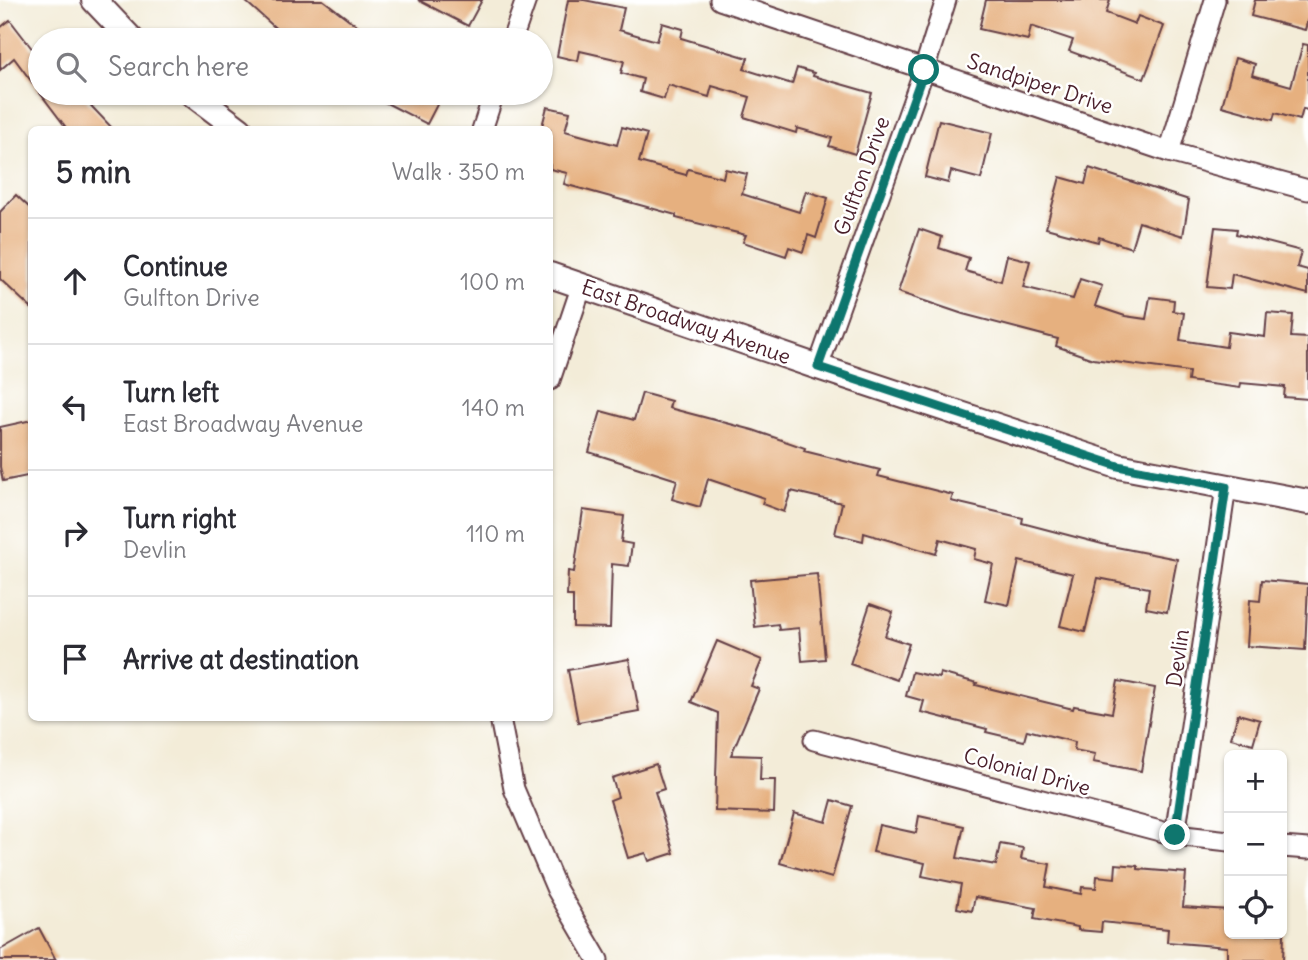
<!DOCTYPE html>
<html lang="en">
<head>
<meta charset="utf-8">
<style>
	body { margin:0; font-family:Delius,sans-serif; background:#f7f7f7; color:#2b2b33 }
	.controls { position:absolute; right:21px; bottom:21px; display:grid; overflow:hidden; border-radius:10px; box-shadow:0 2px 5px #0004 }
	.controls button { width:63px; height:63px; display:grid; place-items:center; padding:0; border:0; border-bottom:2px solid #e1e1e2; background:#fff; color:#2b2b33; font:35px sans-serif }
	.stop { position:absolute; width:21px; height:21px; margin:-16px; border:5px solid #0f766e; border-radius:50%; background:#fff }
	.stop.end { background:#0f766e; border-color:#fff; box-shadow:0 2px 7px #0008 }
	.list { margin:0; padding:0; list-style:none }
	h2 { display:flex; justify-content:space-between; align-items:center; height:91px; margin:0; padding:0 28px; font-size:30px }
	h2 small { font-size:23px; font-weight:400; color:#7c7c81 }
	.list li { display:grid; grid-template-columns:46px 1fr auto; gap:21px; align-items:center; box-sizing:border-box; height:126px; padding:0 28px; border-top:2px solid #e1e1e2 }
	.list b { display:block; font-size:26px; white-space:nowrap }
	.list p { margin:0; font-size:23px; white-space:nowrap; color:#7c7c81 }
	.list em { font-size:23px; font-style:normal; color:#7c7c81 }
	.icon { flex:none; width:38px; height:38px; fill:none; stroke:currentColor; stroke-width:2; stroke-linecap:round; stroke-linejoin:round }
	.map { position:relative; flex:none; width:1308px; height:960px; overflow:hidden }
	.search { position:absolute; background:#fff; box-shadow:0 2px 5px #0004; left:28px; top:28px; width:525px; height:77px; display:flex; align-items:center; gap:18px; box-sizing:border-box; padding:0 24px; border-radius:38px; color:#7c7c81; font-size:26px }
	.panel { position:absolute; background:#fff; box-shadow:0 2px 5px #0004; left:28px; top:126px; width:525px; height:595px; border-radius:10px }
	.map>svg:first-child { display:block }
	.building { fill:#e6b07f }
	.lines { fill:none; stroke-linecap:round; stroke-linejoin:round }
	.minor-casing { stroke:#633e45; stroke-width:23 }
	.tertiary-casing { stroke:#633e45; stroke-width:28 }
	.minor { stroke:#fff; stroke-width:19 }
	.tertiary { stroke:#fff; stroke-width:24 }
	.route { stroke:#0f766e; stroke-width:9 }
	.labels { text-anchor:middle; stroke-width:5; stroke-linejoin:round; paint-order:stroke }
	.street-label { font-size:21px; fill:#4a1f2b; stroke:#fff }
</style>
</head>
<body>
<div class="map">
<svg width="1308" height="960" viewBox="0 0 1308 960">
	<rect width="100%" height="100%" fill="#fff"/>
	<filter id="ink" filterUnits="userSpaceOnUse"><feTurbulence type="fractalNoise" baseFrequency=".0143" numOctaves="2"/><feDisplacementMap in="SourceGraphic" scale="14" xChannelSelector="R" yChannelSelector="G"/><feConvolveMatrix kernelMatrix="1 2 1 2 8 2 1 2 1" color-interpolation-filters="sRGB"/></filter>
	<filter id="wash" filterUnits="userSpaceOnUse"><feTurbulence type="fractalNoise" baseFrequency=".00686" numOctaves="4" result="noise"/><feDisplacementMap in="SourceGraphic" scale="28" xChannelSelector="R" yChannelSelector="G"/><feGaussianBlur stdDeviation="1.57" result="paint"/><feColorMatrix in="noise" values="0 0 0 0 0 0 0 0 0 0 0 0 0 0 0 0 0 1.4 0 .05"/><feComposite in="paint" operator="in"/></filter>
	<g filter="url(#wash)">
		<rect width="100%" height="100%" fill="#f3ecd8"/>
		<g id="blocks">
			<g class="building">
				<path d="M244,0H323L376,40H289Z"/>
				<path d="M418,0H482L468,26Z"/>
				<path d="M568,0H584L624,8L619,30L657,41L662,23L683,29L681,38L748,58L744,69L792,84L797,68L814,73L813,76L872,93L855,154L829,146L832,138L797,128L796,133L744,117L750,97L712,86L709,97L668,85L664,99L640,92L643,79L621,73L624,61L580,51L578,61L557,56Z"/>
				<path d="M986,0H1110L1106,13L1135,24L1138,16L1164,26L1144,79L1069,51L1073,40L1031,26L1028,40L979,29Z"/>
				<path d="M1255,0H1308V19L1305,30L1251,16Z"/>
				<path d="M10,20L40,59V93L14,58L0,70V28Z"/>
				<path d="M1303,44L1308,45V110L1303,109L1300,120L1275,113L1273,120L1222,106L1235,58L1255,64L1252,75L1291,86Z"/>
				<path d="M40,93H79L114,130H68Z"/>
				<path d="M367,93H443L427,124Z"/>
				<path d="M547,107L570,112L565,131L617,145L622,127L647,134L639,162L686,175L688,169L723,178L725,169L747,174L742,194L799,212L806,191L828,198L816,238L808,235L803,252L789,247L786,256L743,242L746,235L676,218V215L564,184L567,173L550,169V130H541Z"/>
				<path d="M939,120L992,133L981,179L951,171L948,183L925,177Z"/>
				<path d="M1089,168L1189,200L1183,236L1139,222L1131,248L1099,237L1098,242L1046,228L1060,177L1085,184Z"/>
				<path d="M16,195L32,210V309L0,279V212Z"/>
				<path d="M1215,227L1237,229L1236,234L1301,251L1297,267L1308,270V294L1232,274L1230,289L1207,287Z"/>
				<path d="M919,229L942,237L939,248L969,258L965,271L1001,281L1007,255L1030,261L1023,287L1073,299L1080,279L1102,286L1095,306L1125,316L1146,319L1150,297L1174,300L1173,311L1184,313L1180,340L1226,347L1228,332L1265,337L1267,313L1293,315L1291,337L1308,338V399L1284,397L1285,387L1241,383L1240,388L1188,381L1189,372L1093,359L1056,346L1058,339L963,314L898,292Z"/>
				<path d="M642,393L671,401L669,408L753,430L805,448L804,451L880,470L878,476L953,495L951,501L1023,518L1022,523L1106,545L1177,559L1167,612L1146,608L1149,588L1098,578L1085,632L1060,626L1073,574L1019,561L1009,605L985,600L993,564L974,559L976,549L940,539L936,554L864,533L863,541L835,534L842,503L791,491L784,512L762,504L764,498L708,479L700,507L672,499L677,480L589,452L601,411L634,420Z"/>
				<path d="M32,420V475L3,481L0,467V427Z"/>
				<path d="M583,510L624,516L621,542L632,544L629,566L612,564L610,628L573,627V596H567L568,571L574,572Z"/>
				<path d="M817,574L825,659L802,661L799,628L779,630L778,624L755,627L750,580Z"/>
				<path d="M1262,580L1308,584L1305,650L1247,646L1250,600L1260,601Z"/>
				<path d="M870,604L893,612L885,636L909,644L897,680L850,664Z"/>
				<path d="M717,641L762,660L751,686L759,689L731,755L761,756L760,780H775L774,813L715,811L718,713L691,702Z"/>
				<path d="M629,659L639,711L578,722L568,670Z"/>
				<path d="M912,672L939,678L940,673L977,683L976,685L1073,709L1074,706L1112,713L1118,681L1155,688L1141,771L1093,762L1095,754L1074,750L1075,742L1027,730L1024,741L986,732L987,729L921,712L924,701L906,696Z"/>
				<path d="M1238,714L1260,720L1253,744L1231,738Z"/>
				<path d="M656,764L664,789L655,792L674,853L649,861L646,853L628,858L610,800L618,797L612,778Z"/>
				<path d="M832,800L852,806L832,878L780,863L794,813L826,822Z"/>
				<path d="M919,816L964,826L957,858L996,865L1000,844L1023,848L1021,859L1050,864L1046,887L1081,894L1082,887L1096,888L1097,876L1115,878L1116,864L1138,866V869L1186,873L1183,907L1229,910V934H1284L1283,960H1227V947L1167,942L1168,929L1102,922L1101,932L1078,930V927L1034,919L1036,908L975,897L972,911L957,908L961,884L922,876L925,863L873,852L879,825L916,833Z"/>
				<path d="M39,928L56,960H0V950Z"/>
			</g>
		</g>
	</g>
	<g filter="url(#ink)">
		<use href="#blocks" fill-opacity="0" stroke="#633e45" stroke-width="2"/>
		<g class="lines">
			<g class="minor-casing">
				<g id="minor">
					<path d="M720,0L1169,152L1308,190"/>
					<path d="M512,40L526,0"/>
					<path d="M482,130L494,93"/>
					<path d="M1169,152L1215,0"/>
					<path d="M818,367L924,70L946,0"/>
					<path d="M550,380L582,285"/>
					<path d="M500,718L514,789L557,890L598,960"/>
					<path d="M814,740L1175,835L1229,841"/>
					<path d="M1175,835L1226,487"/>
					<path d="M1282,847L1308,849"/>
				</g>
			</g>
			<g class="tertiary-casing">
				<g id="tertiary">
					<path d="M94,0L132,40"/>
					<path d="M191,93L240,130"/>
					<path d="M550,275L818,367L1118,466L1308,502"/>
				</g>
			</g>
			<use href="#minor" class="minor"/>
			<use href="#tertiary" class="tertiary"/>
		</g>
	</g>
	<g class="lines" filter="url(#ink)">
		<path class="route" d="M924,70L818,367L1118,466L1226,487L1175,835"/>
	</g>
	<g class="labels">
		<g class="street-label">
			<text transform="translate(1040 84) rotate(18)" y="7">Sandpiper Drive</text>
			<text transform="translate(862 176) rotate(-70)" y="7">Gulfton Drive</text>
			<text transform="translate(686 322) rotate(19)" y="7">East Broadway Avenue</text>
			<text transform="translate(1178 658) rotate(-82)" y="7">Devlin</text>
			<text transform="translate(1027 772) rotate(15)" y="7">Colonial Drive</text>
		</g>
	</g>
</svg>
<div class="controls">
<button>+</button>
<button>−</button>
<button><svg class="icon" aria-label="locate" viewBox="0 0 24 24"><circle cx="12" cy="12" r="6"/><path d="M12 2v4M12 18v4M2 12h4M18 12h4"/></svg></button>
</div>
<div class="stop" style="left:924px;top:70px"></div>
<div class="stop end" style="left:1175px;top:835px"></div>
<div class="search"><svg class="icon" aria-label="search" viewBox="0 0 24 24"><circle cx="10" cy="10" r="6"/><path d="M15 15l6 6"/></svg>Search here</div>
<section class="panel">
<h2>5 min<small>Walk · 350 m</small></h2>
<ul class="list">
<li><svg class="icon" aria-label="ahead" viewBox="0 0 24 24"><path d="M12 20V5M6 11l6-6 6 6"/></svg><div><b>Continue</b><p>Gulfton Drive</p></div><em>100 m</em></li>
<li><svg class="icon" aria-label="left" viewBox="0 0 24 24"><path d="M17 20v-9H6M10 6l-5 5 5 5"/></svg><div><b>Turn left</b><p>East Broadway Avenue</p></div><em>140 m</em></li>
<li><svg class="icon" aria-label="right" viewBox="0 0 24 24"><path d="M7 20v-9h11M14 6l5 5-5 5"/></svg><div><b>Turn right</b><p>Devlin</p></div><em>110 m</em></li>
<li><svg class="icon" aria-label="arrive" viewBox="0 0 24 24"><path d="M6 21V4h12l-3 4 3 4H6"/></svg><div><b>Arrive at destination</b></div></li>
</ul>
</section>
</div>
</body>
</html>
